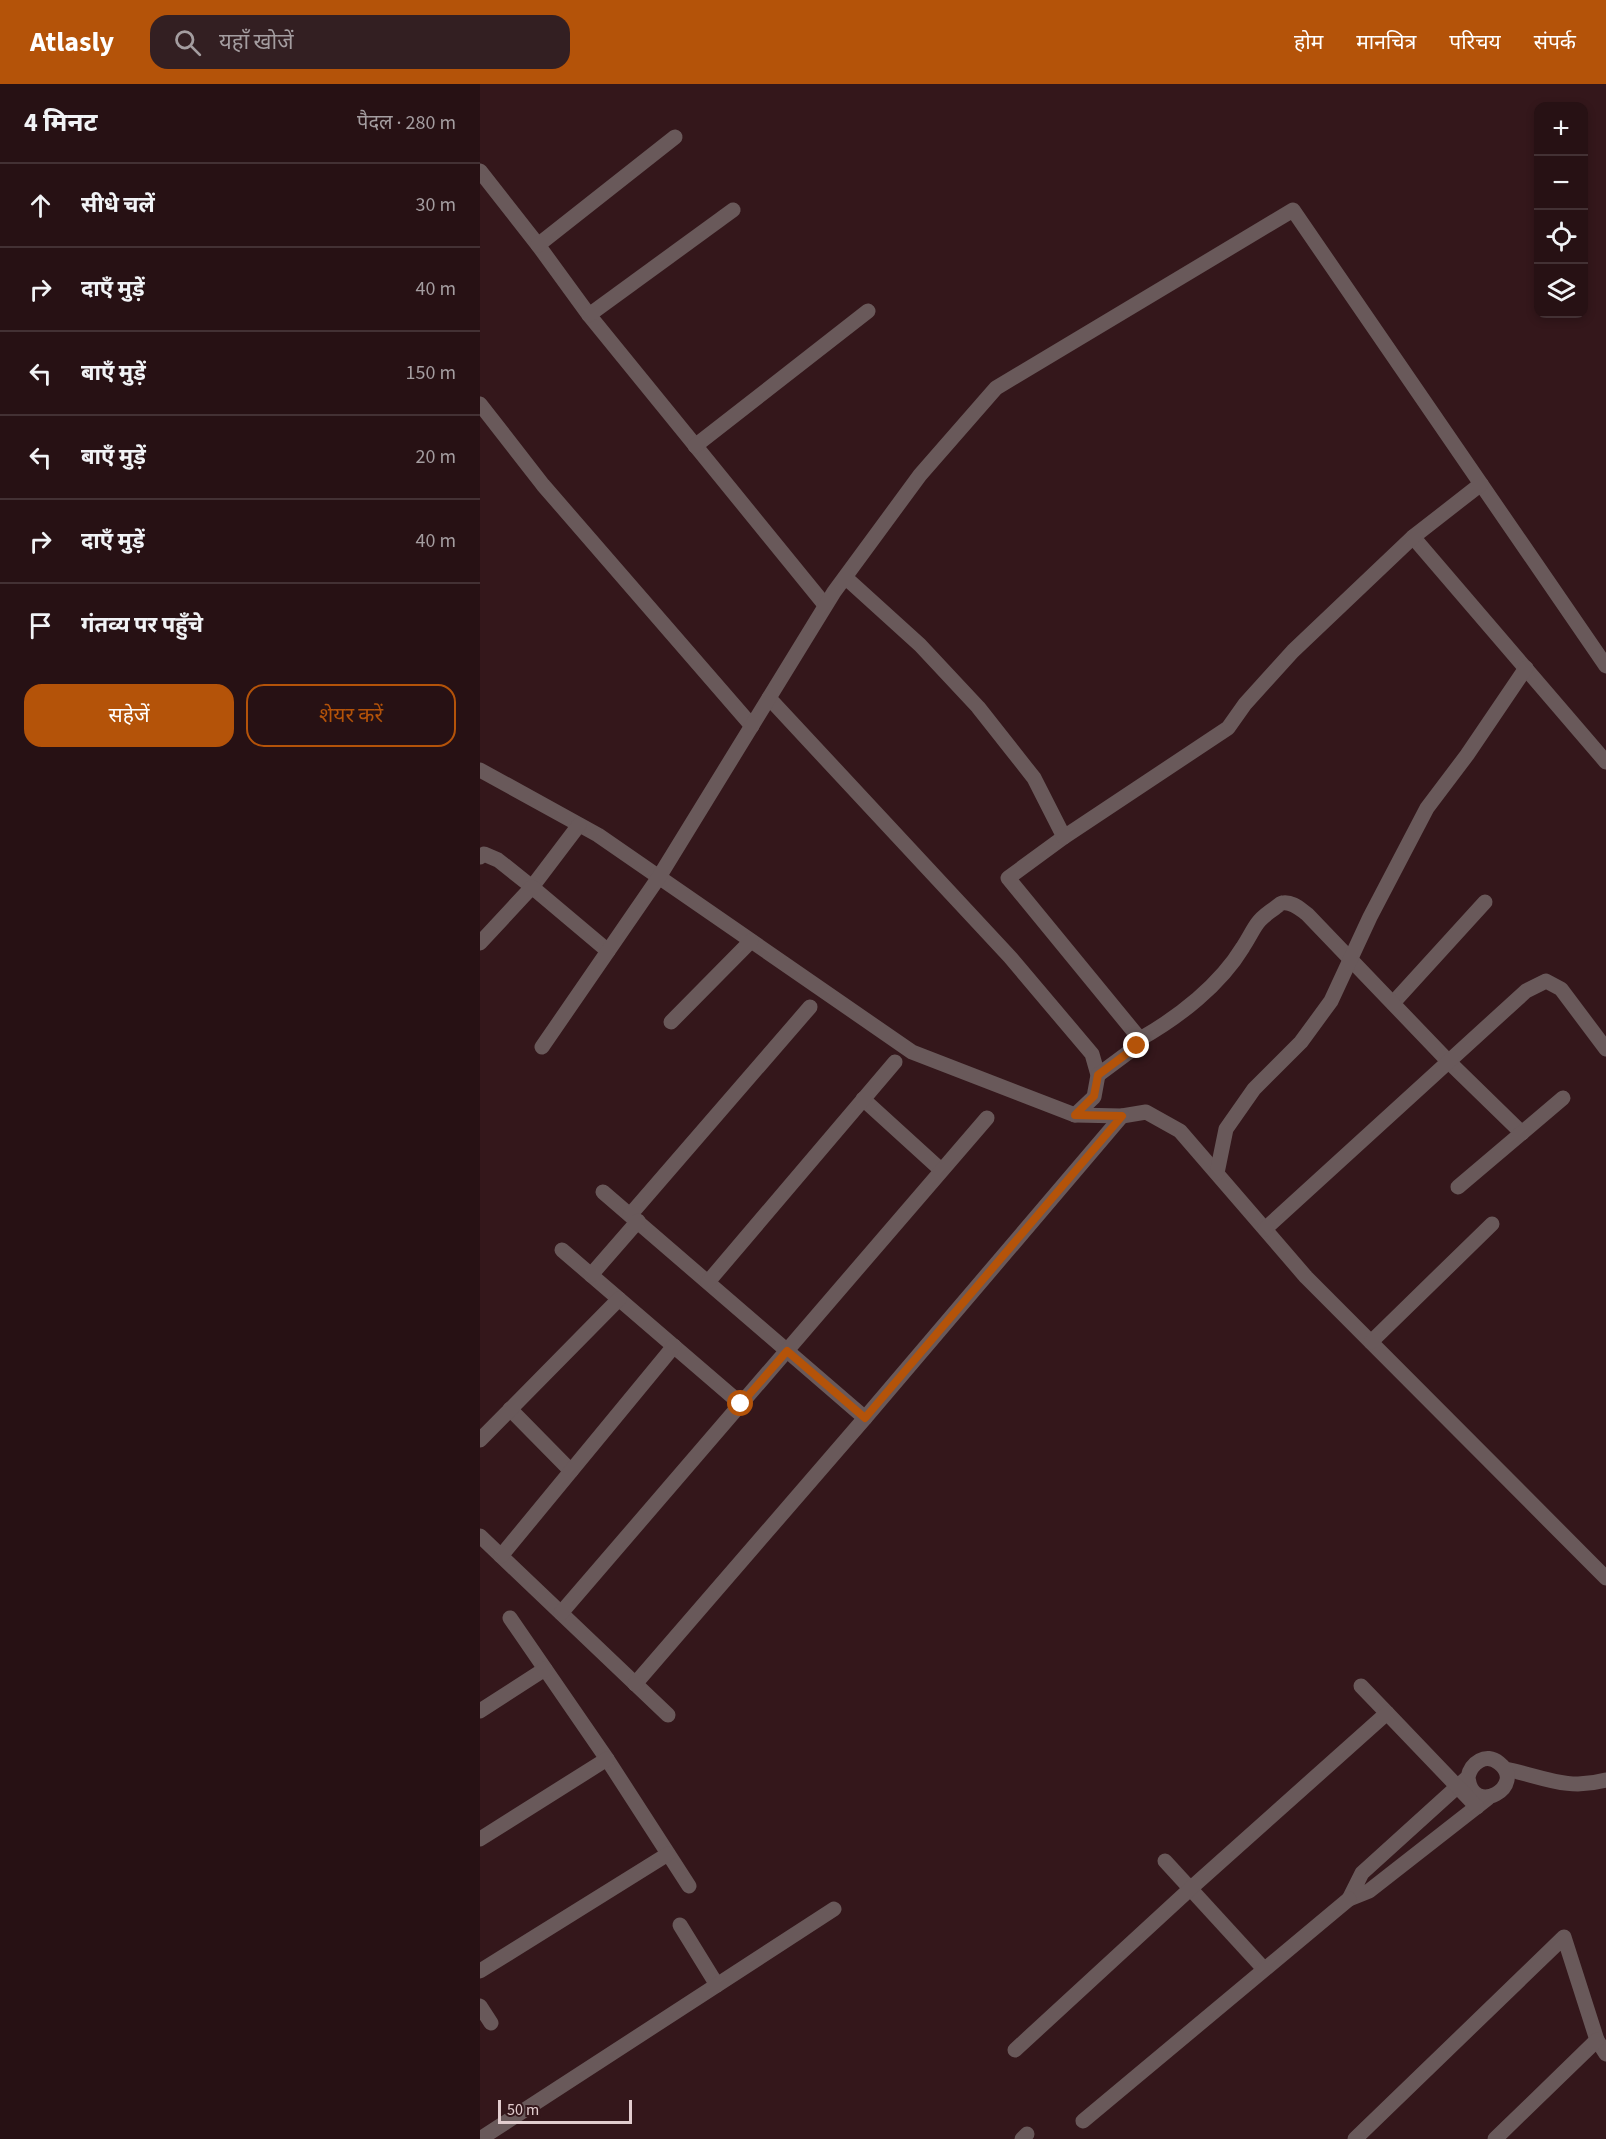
<!DOCTYPE html>
<html lang="hi">
<head>
<meta charset="utf-8">
<style>
	body { margin:0; font-family:"Source Sans 3","Noto Sans Devanagari",sans-serif; background:#331f22; color:#f1f3f6 }
	.controls { position:absolute; right:18px; top:18px; display:grid; overflow:hidden; border-radius:12px; box-shadow:0 3px 9px #0003 }
	.controls button { width:54px; height:54px; display:grid; place-items:center; padding:0; border:0; border-bottom:2px solid #433134; background:#271114; color:#f1f3f6; font:30px sans-serif }
	.scale { position:absolute; left:18px; bottom:15px; width:134px; box-sizing:border-box; padding-left:6px; border:3px solid #e2cdcf; border-top:0; font-size:16px; line-height:21px; white-space:nowrap; color:#e2cdcf; -webkit-text-stroke:4px #34171b; paint-order:stroke }
	.stop { position:absolute; width:18px; height:18px; margin:-14px; border:4px solid #b45309; border-radius:50%; background:#fff }
	.stop.end { background:#b45309; border-color:#fff; box-shadow:0 2px 6px #0008 }
	.list { margin:0; padding:0; list-style:none }
	h2 { display:flex; justify-content:space-between; align-items:center; height:78px; margin:0; padding:0 24px; font-size:26px }
	h2 small { font-size:20px; font-weight:400; color:#a49da0 }
	.list li { display:grid; grid-template-columns:39px 1fr auto; gap:18px; align-items:center; box-sizing:border-box; height:84px; padding:0 24px; border-top:2px solid #433134 }
	.list b { display:block; font-size:22px; white-space:nowrap }
	.list em { font-size:20px; font-style:normal; color:#a49da0 }
	.actions { display:flex; gap:12px; padding:18px 24px }
	.actions a { flex:1; padding:14px 0; border:2px solid #b45309; border-radius:18px; text-align:center; font-size:21px; color:#b45309 }
	.actions .main { background:#b45309; color:#fff }
	.icon { flex:none; width:33px; height:33px; fill:none; stroke:currentColor; stroke-width:2; stroke-linecap:round; stroke-linejoin:round }
	.map { position:relative; flex:none; width:1126px; height:2055px; overflow:hidden }
	header { display:flex; align-items:center; gap:36px; box-sizing:border-box; height:84px; padding:0 30px; background:#b45309; color:#fff }
	header strong { font-size:28px }
	nav { display:flex; gap:33px; margin-inline-start:auto; font-size:21px }
	.search { width:420px; height:54px; background:#331f22; display:flex; align-items:center; gap:15px; box-sizing:border-box; padding:0 21px; border-radius:18px; color:#a49da0; font-size:22px }
	main { display:flex }
	aside { flex:1; background:#271114 }
	.map>svg:first-child { display:block }
	.lines { fill:none; stroke-linecap:round; stroke-linejoin:round }
	.minor { stroke:#69595a; stroke-width:15 }
	.route { stroke:#b45309; stroke-width:8 }
</style>
</head>
<body>
<header>
<strong>Atlasly</strong>
<div class="search"><svg class="icon" aria-label="search" viewBox="0 0 24 24"><circle cx="10" cy="10" r="6"/><path d="M15 15l6 6"/></svg>यहाँ खोजें</div>
<nav><a>होम</a><a>मानचित्र</a><a>परिचय</a><a>संपर्क</a></nav>
</header>
<main>
<aside>
<h2>4 मिनट<small>पैदल · 280 m</small></h2>
<ul class="list">
<li><svg class="icon" aria-label="ahead" viewBox="0 0 24 24"><path d="M12 20V5M6 11l6-6 6 6"/></svg><div><b>सीधे चलें</b></div><em>30 m</em></li>
<li><svg class="icon" aria-label="right" viewBox="0 0 24 24"><path d="M7 20v-9h11M14 6l5 5-5 5"/></svg><div><b>दाएँ मुड़ें</b></div><em>40 m</em></li>
<li><svg class="icon" aria-label="left" viewBox="0 0 24 24"><path d="M17 20v-9H6M10 6l-5 5 5 5"/></svg><div><b>बाएँ मुड़ें</b></div><em>150 m</em></li>
<li><svg class="icon" aria-label="left" viewBox="0 0 24 24"><path d="M17 20v-9H6M10 6l-5 5 5 5"/></svg><div><b>बाएँ मुड़ें</b></div><em>20 m</em></li>
<li><svg class="icon" aria-label="right" viewBox="0 0 24 24"><path d="M7 20v-9h11M14 6l5 5-5 5"/></svg><div><b>दाएँ मुड़ें</b></div><em>40 m</em></li>
<li><svg class="icon" aria-label="arrive" viewBox="0 0 24 24"><path d="M6 21V4h12l-3 4 3 4H6"/></svg><div><b>गंतव्य पर पहुँचे</b></div></li>
</ul>
<div class="actions"><a class="main">सहेजें</a><a>शेयर करें</a></div>
</aside>
<div class="map">
<svg width="1126" height="2055" viewBox="0 0 1126 2055">
	<rect width="100%" height="100%" fill="#34171b"/>
	<g class="lines">
		<g class="minor">
			<path d="M0,87L58,161L109,231L345,521"/>
			<path d="M58,161L195,53"/>
			<path d="M109,231L253,126"/>
			<path d="M0,320L63,401L272,642"/>
			<path d="M215,362L388,227"/>
			<path d="M1001,400L1126,582"/>
			<path d="M933,453L1126,678"/>
			<path d="M289,614L530,873L612,970L618,991L614,1013L595,1031"/>
			<path d="M0,686L118,751L432,968L595,1031L642,1032L666,1028L700,1047L826,1193L1126,1494"/>
			<path d="M584,753L528,794L660,955L657,962L618,991"/>
			<path d="M0,773L4,770L18,776L52,803L99,741"/>
			<path d="M0,859L52,803L128,867"/>
			<path d="M913,919L1005,818"/>
			<path d="M191,938L271,857"/>
			<path d="M660,955C699,933 740,901 763,863C776,843 774,838 795,824C796,823 801,819 802,819C812,817 820,825 827,830L968,977L1042,1049"/>
			<path d="M62,963L179,793L354,508L440,391L516,304L813,126L1001,400L933,453L813,567L765,620L748,644L584,753L554,694L498,623L440,561L365,493"/>
			<path d="M383,1015L461,1086"/>
			<path d="M737,1089L746,1045L774,1005L821,958L851,917L890,833L947,724L987,671L1046,584"/>
			<path d="M978,1103L1083,1014"/>
			<path d="M123,1108L385,1334"/>
			<path d="M150,1131L330,923"/>
			<path d="M785,1145L1046,907L1066,897L1081,905L1126,965"/>
			<path d="M82,1166L261,1320"/>
			<path d="M111,1191L158,1137"/>
			<path d="M228,1198L415,978"/>
			<path d="M891,1258L1012,1140"/>
			<path d="M30,1325L91,1387"/>
			<path d="M0,1356L139,1215"/>
			<path d="M0,1452L188,1631"/>
			<path d="M21,1472L194,1262"/>
			<path d="M81,1529L507,1034"/>
			<path d="M30,1534L127,1675L209,1802"/>
			<path d="M155,1600L385,1334L642,1032"/>
			<path d="M881,1602L907,1629"/>
			<path d="M0,1627L65,1585"/>
			<path d="M1025,1685C1062,1692 1086,1707 1126,1696"/>
			<path d="M988,1693C992,1735 1048,1701 1019,1679C1006,1668 991,1679 988,1693L882,1789L869,1815L889,1807L1008,1714"/>
			<path d="M0,1755L127,1675"/>
			<path d="M685,1777L784,1885"/>
			<path d="M200,1841L237,1901"/>
			<path d="M0,1887L188,1770"/>
			<path d="M0,1922L11,1939"/>
			<path d="M535,1966L710,1805L907,1629L997,1723"/>
			<path d="M603,2037L869,1815"/>
			<path d="M0,2055L354,1825"/>
			<path d="M542,2055L547,2050"/>
			<path d="M875,2055L1084,1853L1117,1956L1126,1970"/>
			<path d="M1015,2055L1117,1956"/>
		</g>
	</g>
	<g class="lines">
		<path class="route" d="M261,1320L307,1267L385,1334L642,1032L595,1031L614,1012L618,991L657,962"/>
	</g>
</svg>
<div class="controls">
<button>+</button>
<button>−</button>
<button><svg class="icon" aria-label="locate" viewBox="0 0 24 24"><circle cx="12" cy="12" r="6"/><path d="M12 2v4M12 18v4M2 12h4M18 12h4"/></svg></button>
<button><svg class="icon" aria-label="layers" viewBox="0 0 24 24"><path d="M12 4l9 5-9 5-9-5zM3 14l9 5 9-5"/></svg></button>
</div>
<div class="scale">50 m</div>
<div class="stop" style="left:261px;top:1320px"></div>
<div class="stop end" style="left:657px;top:962px"></div>
</div>
</main>
</body>
</html>
